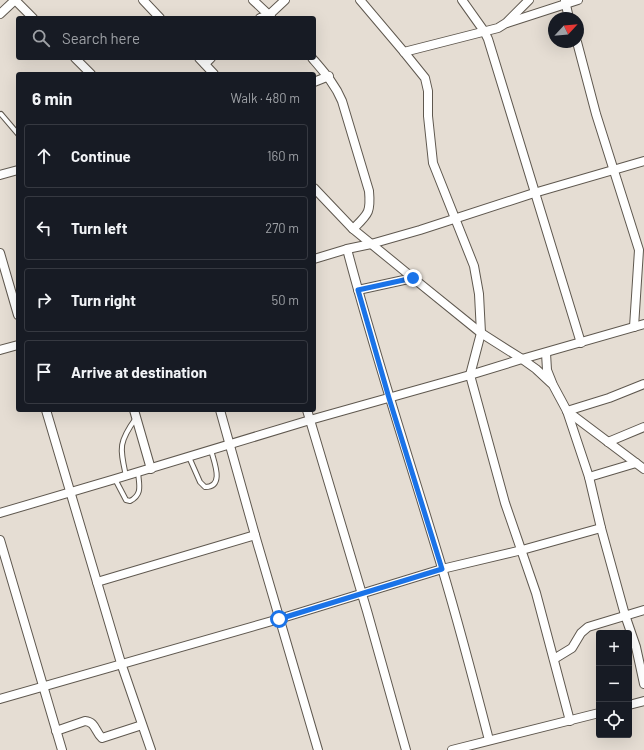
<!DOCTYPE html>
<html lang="en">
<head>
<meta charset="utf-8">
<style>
	body { margin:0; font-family:Barlow,sans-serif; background:#20242c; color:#f1f3f6 }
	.controls { position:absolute; right:12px; bottom:12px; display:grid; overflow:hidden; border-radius:4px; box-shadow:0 4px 16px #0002 }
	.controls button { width:36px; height:36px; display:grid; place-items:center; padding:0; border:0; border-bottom:1px solid #363941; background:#171b24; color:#f1f3f6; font:20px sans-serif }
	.compass { position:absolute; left:548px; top:12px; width:36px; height:36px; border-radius:50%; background:#171b24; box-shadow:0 4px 16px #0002; rotate:64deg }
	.stop { position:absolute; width:12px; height:12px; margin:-9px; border:3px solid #1a73e8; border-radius:50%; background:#fff }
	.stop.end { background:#1a73e8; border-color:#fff; box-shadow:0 1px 4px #0008 }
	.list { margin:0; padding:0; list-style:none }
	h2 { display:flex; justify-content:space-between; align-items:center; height:52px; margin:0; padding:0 16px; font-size:17px }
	h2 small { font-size:13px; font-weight:400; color:#9ea1a6 }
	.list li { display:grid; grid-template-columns:26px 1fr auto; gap:12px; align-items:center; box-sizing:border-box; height:64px; margin:0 8px 8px; padding:0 8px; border:1px solid #363941; border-radius:4px }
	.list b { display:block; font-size:15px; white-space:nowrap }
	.list em { font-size:13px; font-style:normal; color:#9ea1a6 }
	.icon { flex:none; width:22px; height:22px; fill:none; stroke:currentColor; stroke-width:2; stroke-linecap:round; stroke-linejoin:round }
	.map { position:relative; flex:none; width:644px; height:750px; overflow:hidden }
	.search { position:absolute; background:#171b24; box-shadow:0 4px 16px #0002; left:16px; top:16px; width:300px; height:44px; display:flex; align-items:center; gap:10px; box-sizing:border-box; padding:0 14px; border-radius:4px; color:#9ea1a6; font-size:15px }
	.panel { position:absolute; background:#171b24; box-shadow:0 4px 16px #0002; left:16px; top:72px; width:300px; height:340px; border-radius:4px }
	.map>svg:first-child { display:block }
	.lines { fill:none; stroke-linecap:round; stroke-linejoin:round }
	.lane-casing { stroke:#5f584f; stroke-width:6 }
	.street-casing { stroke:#5f584f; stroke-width:10 }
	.lane { stroke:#fff; stroke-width:4 }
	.street { stroke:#fff; stroke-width:8 }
	.route { stroke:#1a73e8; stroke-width:5 }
</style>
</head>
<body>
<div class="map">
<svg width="644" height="750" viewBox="0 0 644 750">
	<rect width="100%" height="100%" fill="#e5ddd3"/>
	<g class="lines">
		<g class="lane-casing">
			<g id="lane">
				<path d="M1,114L18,134"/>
				<path d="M189,457L200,482L205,487C225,487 214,462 211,450"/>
				<path d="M126,476C120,448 118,443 136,418"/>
				<path d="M115,479L126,500L130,501C143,494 139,485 138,472"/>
			</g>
		</g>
		<g class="street-casing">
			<g id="street">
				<path d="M15,0L33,18"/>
				<path d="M143,0L160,18"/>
				<path d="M253,0L271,17"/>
				<path d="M360,0L404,52L425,78L428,91V116L433,163L474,266L479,294L481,333L470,375L505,503L536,593L570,721"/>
				<path d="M462,0L484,31L488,39L581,343"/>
				<path d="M565,1L569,18"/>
				<path d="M0,14L15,0"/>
				<path d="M260,18L269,15L285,0"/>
				<path d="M507,23L578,0"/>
				<path d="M577,42L596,114L639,250L634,327"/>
				<path d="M404,52L498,28L506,23L529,0"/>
				<path d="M75,58L91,74"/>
				<path d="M199,58L214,74"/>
				<path d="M312,58C324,72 335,84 342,101L369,191C371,213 368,214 353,229"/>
				<path d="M205,64L211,58"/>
				<path d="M314,82L329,76"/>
				<path d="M0,175L18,170"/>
				<path d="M314,188L353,229L413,278L481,333L522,359L536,369L551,383"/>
				<path d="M347,249C375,356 410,461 442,568C459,625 474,682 489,740"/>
				<path d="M0,253L18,315"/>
				<path d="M314,259L347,249L371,244L420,230L534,193L644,161"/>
				<path d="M358,290L413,278"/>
				<path d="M0,350L18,345"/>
				<path d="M546,353L547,370L553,385L567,411L589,477L601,528L625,615L636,647L644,684"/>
				<path d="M46,410L121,663L151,750"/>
				<path d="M134,410L151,469"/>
				<path d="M220,410L255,535L318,750"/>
				<path d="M307,410L367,611L406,750"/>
				<path d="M567,411L644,469"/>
				<path d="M567,411L609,398L644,384"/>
				<path d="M608,442L644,427"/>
				<path d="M589,477L636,463"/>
				<path d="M0,513L115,479L310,420L470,375L522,359L644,324"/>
				<path d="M0,540L62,750"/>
				<path d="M97,582L255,535"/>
				<path d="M554,659L572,648L581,633L588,627L644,610"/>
				<path d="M0,699L279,619L442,569L522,550L601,528"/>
				<path d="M629,705L644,701"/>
				<path d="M56,731L85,721C96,722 95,732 102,738L142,725"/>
				<path d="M452,750L599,713"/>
			</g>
		</g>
		<use href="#lane" class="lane"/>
		<use href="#street" class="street"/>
	</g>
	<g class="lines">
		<path class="route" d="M279,619L442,569L389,398L358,290L413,278"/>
	</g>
</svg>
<div class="controls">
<button>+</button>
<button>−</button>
<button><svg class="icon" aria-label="locate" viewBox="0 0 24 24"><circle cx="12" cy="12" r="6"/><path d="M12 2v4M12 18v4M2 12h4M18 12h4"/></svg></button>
</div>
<svg class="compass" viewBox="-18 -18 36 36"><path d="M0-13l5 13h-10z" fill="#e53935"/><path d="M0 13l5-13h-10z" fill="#9ea1a6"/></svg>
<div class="stop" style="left:279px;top:619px"></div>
<div class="stop end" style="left:413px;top:278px"></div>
<div class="search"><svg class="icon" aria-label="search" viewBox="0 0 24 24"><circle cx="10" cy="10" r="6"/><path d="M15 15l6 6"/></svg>Search here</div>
<section class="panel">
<h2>6 min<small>Walk · 480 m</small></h2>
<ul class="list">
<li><svg class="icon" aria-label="ahead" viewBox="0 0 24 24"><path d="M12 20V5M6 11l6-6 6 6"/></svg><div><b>Continue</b></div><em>160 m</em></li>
<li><svg class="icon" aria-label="left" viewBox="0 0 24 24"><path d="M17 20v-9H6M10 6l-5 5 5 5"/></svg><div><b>Turn left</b></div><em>270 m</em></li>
<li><svg class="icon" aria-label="right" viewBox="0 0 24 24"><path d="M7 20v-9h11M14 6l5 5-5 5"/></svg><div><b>Turn right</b></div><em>50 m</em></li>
<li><svg class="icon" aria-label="arrive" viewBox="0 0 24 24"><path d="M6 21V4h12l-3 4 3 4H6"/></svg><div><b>Arrive at destination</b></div></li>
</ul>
</section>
</div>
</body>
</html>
